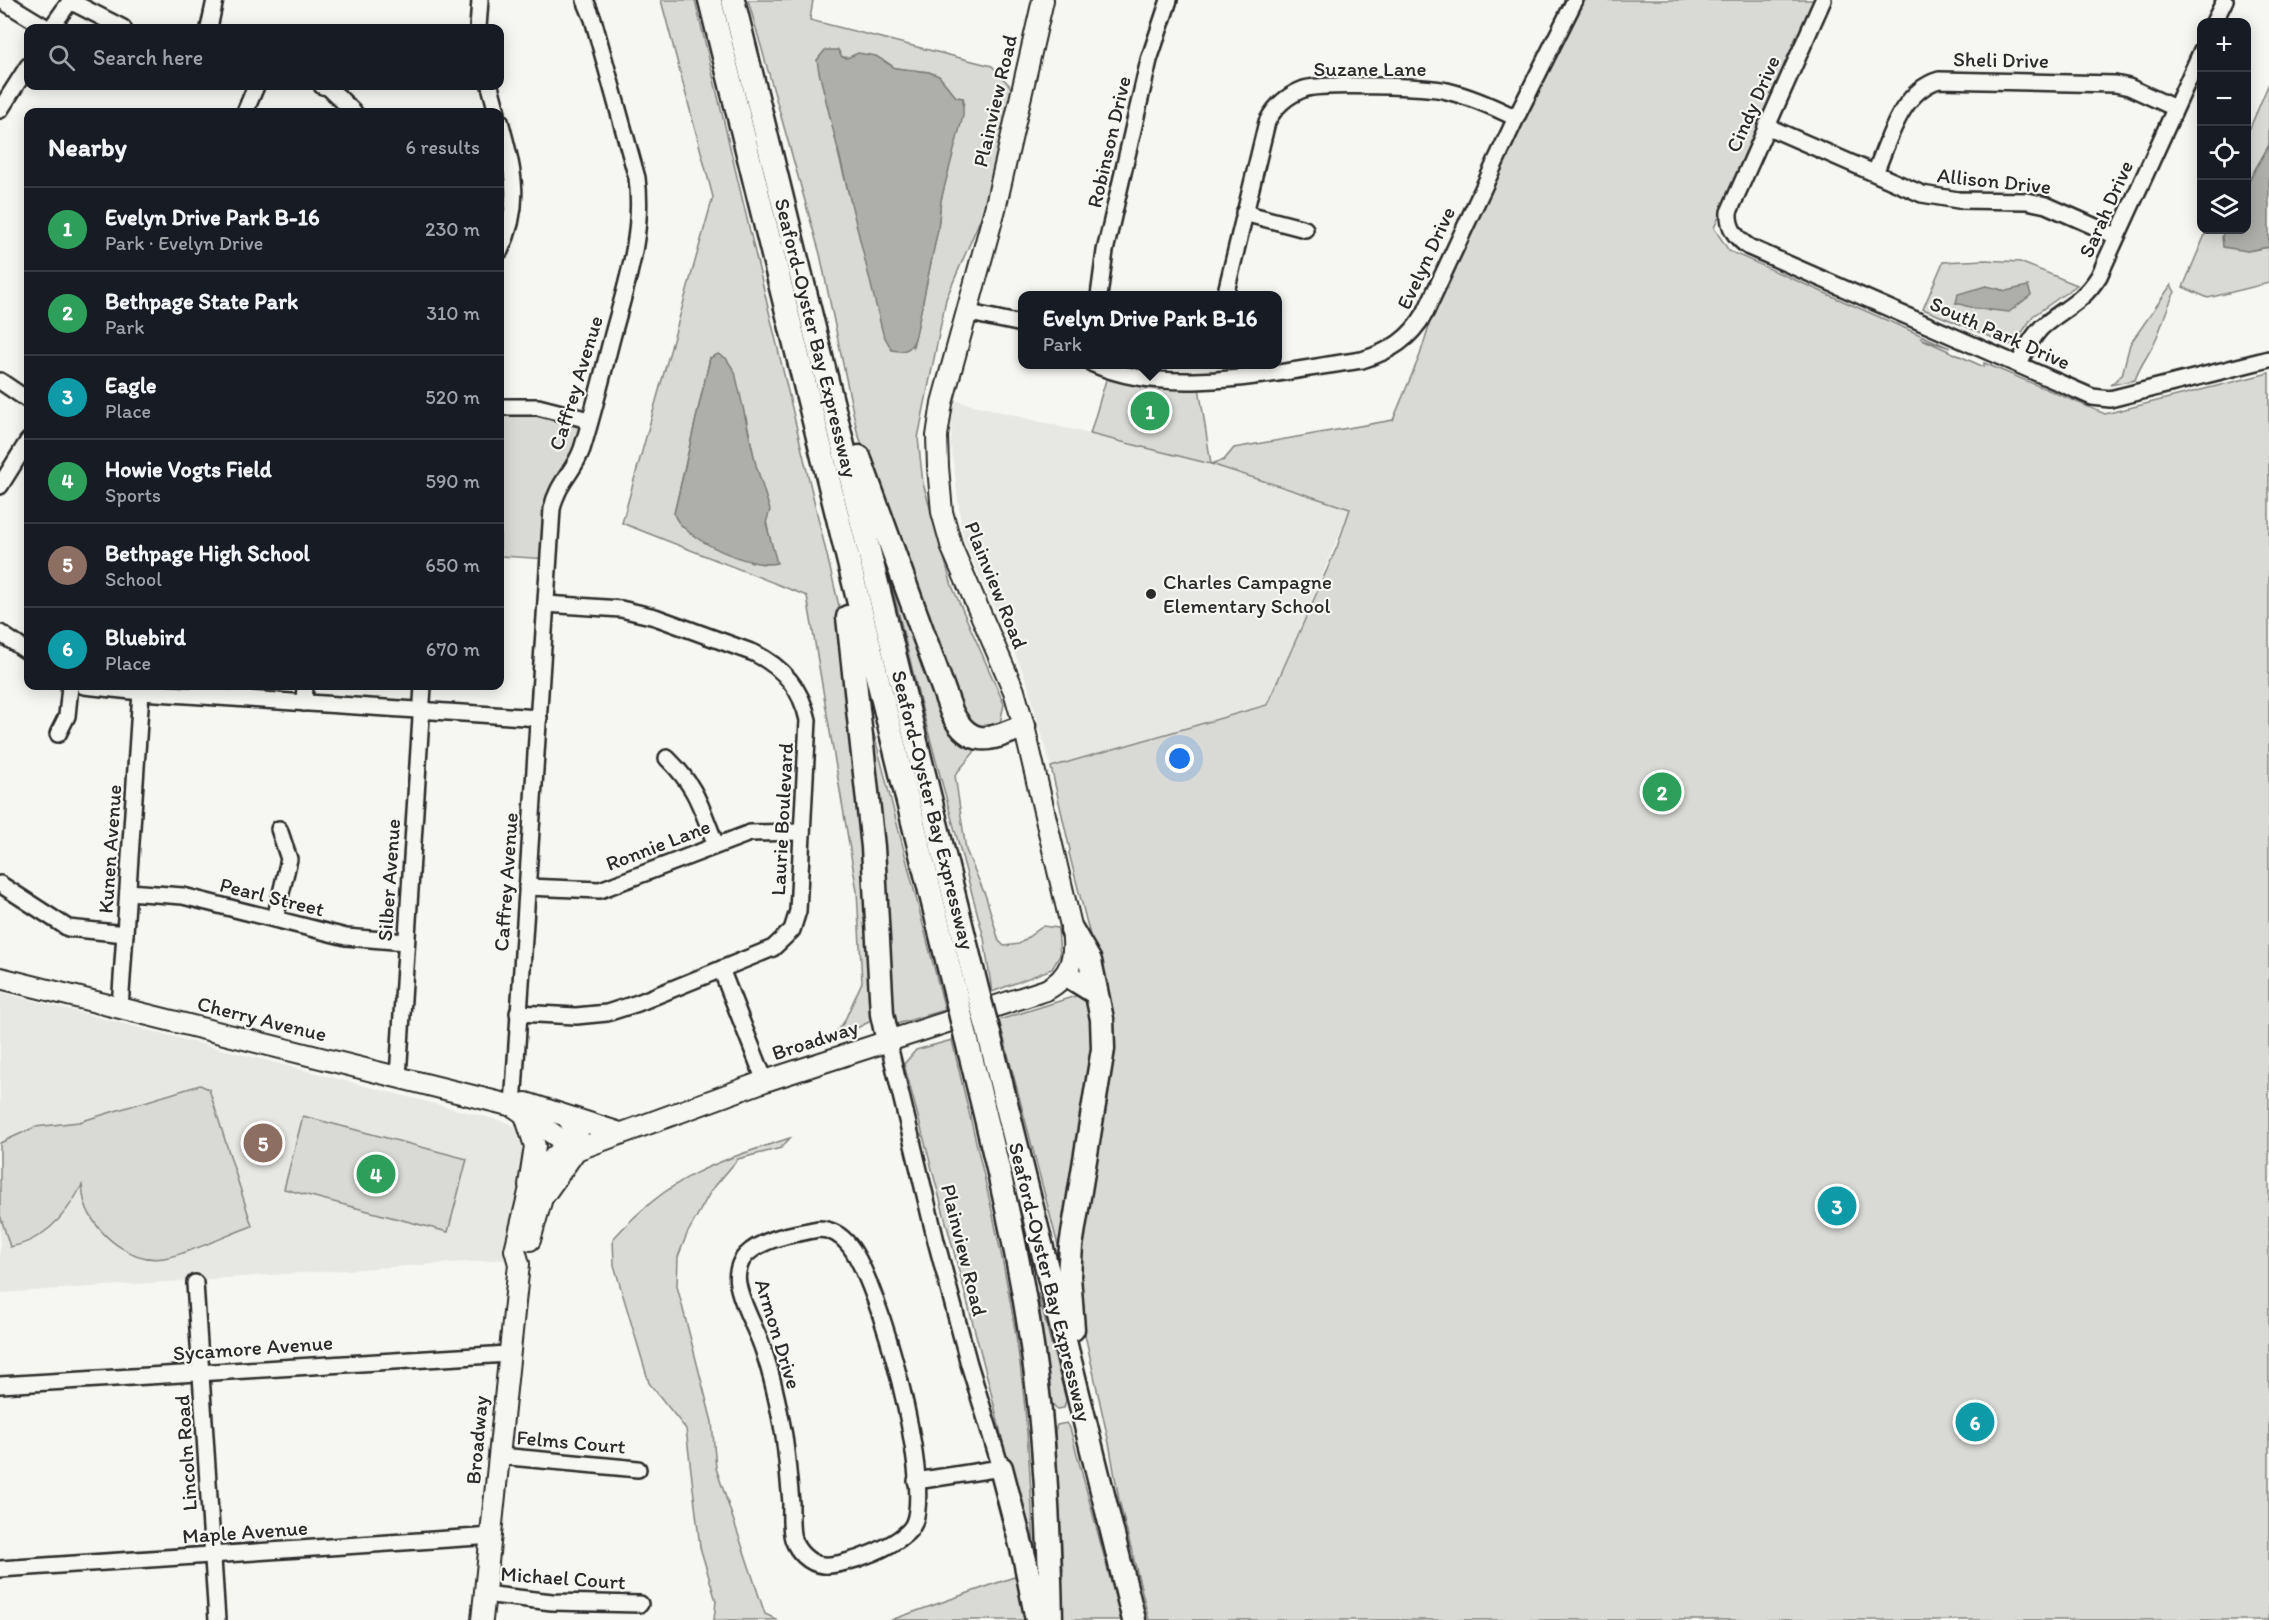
<!DOCTYPE html>
<html lang="en">
<head>
<meta charset="utf-8">
<style>
	body { margin:0; font-family:Itim,sans-serif; background:#242831; color:#f1f3f6 }
	.controls { position:absolute; right:18px; top:18px; display:grid; overflow:hidden; border-radius:12px; box-shadow:0 3px 15px #0003 }
	.controls button { width:54px; height:54px; display:grid; place-items:center; padding:0; border:0; border-bottom:2px solid #363941; background:#171b24; color:#f1f3f6; font:30px sans-serif }
	.you { position:absolute; left:1180px; top:759px; width:21px; height:21px; margin:-15px; border:4px solid #fff; border-radius:50%; background:#1a73e8; box-shadow:0 0 0 9px #1a73e833 }
	.badge { display:grid; place-items:center; width:39px; height:39px; border-radius:50%; background:#98999b; color:#fff; font-size:20px; font-weight:700 }
	.pin { position:absolute; translate:-50% -50%; border:3px solid #fff; box-shadow:0 2px 6px #0006 }
	.popup { position:absolute; left:1018px; top:291px; width:264px; height:78px; box-sizing:border-box; display:grid; place-content:center; border-radius:12px; background:#171b24; filter:drop-shadow(0 2px 4px #0005); font-size:20px; white-space:nowrap; color:#9ea1a6 }
	.popup b { font-size:22px; color:#f1f3f6 }
	.popup::after { content:''; position:absolute; left:50%; top:100%; margin-left:-12px; border:12px solid transparent; border-top-color:#171b24 }
	.list { margin:0; padding:0; list-style:none }
	h2 { display:flex; justify-content:space-between; align-items:center; height:78px; margin:0; padding:0 24px; font-size:26px }
	h2 small { font-size:20px; font-weight:400; color:#9ea1a6 }
	.list li { display:grid; grid-template-columns:39px 1fr auto; gap:18px; align-items:center; box-sizing:border-box; height:84px; padding:0 24px; border-top:2px solid #363941 }
	.list b { display:block; font-size:22px; white-space:nowrap }
	.list p { margin:0; font-size:20px; white-space:nowrap; color:#9ea1a6 }
	.list em { font-size:20px; font-style:normal; color:#9ea1a6 }
	.icon { flex:none; width:33px; height:33px; fill:none; stroke:currentColor; stroke-width:2; stroke-linecap:round; stroke-linejoin:round }
	.map { position:relative; flex:none; width:2269px; height:1620px; overflow:hidden }
	.search { position:absolute; background:#171b24; box-shadow:0 3px 15px #0003; left:24px; top:24px; width:480px; height:66px; display:flex; align-items:center; gap:15px; box-sizing:border-box; padding:0 21px; border-radius:12px; color:#9ea1a6; font-size:22px }
	.panel { position:absolute; background:#171b24; box-shadow:0 3px 15px #0003; left:24px; top:108px; width:480px; height:582px; border-radius:12px }
	.map>svg:first-child { display:block }
	.built { fill:#e7e7e3 }
	.green { fill:#d9d9d5; stroke:#828280; stroke-width:1.5; fill-rule:evenodd }
	.water { fill:#aeaeab; stroke:#7a7a78; stroke-width:1.5 }
	.lines { fill:none; stroke-linecap:round; stroke-linejoin:round }
	.minor-casing { stroke:#2b2b2b; stroke-width:20 }
	.major-casing { stroke:#2b2b2b; stroke-width:24 }
	.highway-casing { stroke:#2b2b2b; stroke-width:27 }
	.minor { stroke:#f6f6f2; stroke-width:15 }
	.major { stroke:#f6f6f2; stroke-width:20 }
	.highway { stroke:#f6f6f2; stroke-width:22 }
	.highway-bridge-casing { stroke:#2b2b2b; stroke-width:27; stroke-linecap:butt }
	.highway-bridge { stroke:#f6f6f2; stroke-width:22 }
	.poi-dot { fill:#2b2b2b; stroke:#f6f6f2; stroke-width:2 }
	.labels { text-anchor:middle; stroke-width:4.5; stroke-linejoin:round; paint-order:stroke }
	.street-label { font-size:21px; fill:#2b2b2b; stroke:#f6f6f2 }
	.poi-label { font-size:21px; fill:#2b2b2b; stroke:#f6f6f2; text-anchor:start }
</style>
</head>
<body>
<div class="map">
<svg width="2269" height="1620" viewBox="0 0 2269 1620">
	<rect width="100%" height="100%" fill="#f6f6f2"/>
	<filter id="ink" filterUnits="userSpaceOnUse"><feTurbulence type="fractalNoise" baseFrequency=".0167" numOctaves="2"/><feDisplacementMap in="SourceGraphic" scale="12" xChannelSelector="R" yChannelSelector="G"/><feConvolveMatrix kernelMatrix="1 2 1 2 8 2 1 2 1" color-interpolation-filters="sRGB"/></filter>
	<g filter="url(#ink)">
		<g class="built">
			<path d="M953,400L1211,464L1350,509L1267,705L1051,767L1026,679L963,538L951,445Z"/>
			<path d="M0,992L509,1123L521,1130L526,1139L511,1259L0,1293Z"/>
		</g>
		<g class="green">
			<path d="M661,0H695L844,627L875,1019L851,1031L834,1035L844,1022L862,982L857,891L807,596L622,523L713,197ZM710,358L746,417L770,541L674,514Z"/>
			<path d="M748,0H813L810,20L992,66L1010,86L1014,94L995,185L946,299L918,438L923,483L952,586L1004,704L999,728H975L962,715L857,431L820,254ZM838,50L842,57L885,61L895,68L929,72L939,76L956,97L963,98L964,102L941,200L938,229L913,347L865,256L838,153Z"/>
			<path d="M1582,0H1817L1714,228L1729,251L1950,348L1920,338L1984,367V363L2105,414L2269,373V1620H1149L1119,1500L1110,1448L1078,1303L1102,982L1069,853L1070,850L1051,767L1267,705L1337,547L1350,509L1211,464L1090,434L1108,373L1175,389L1199,387L1211,464L1224,460L1234,448L1393,420L1420,355L1431,319L1516,131Z"/>
			<path d="M2269,83V145L2247,184V135Z"/>
			<path d="M2207,230H2225L2222,236L2247,251L2269,247V283L2208,298L2183,287Z"/>
			<path d="M1985,260L2020,262L2077,285L2033,316L2017,340L2010,345L1923,309L1943,262ZM1986,286L2006,291L1990,311L1956,303Z"/>
			<path d="M2171,285L2175,292C2166,308 2163,325 2155,341C2149,355 2140,365 2135,380L2110,385L2122,375L2130,344Z"/>
			<path d="M500,407L589,420L558,486L549,559L500,556Z"/>
			<path d="M880,537L976,750L955,775L966,850L986,897L999,941L1004,946L1019,944L1043,926L1058,928L1060,955L1052,969L992,992L984,938L921,705Z"/>
			<path d="M867,707L945,1010L890,1026Z"/>
			<path d="M1090,993L1096,1054L1060,1253L999,1020L1082,994Z"/>
			<path d="M952,1040C975,1141 1002,1241 1017,1343C1029,1422 1031,1501 1036,1580L1009,1477L1006,1455L989,1384L904,1064L916,1050Z"/>
			<path d="M200,1085L209,1089L252,1226C225,1236 197,1250 169,1257C134,1266 95,1235 85,1203C83,1198 83,1191 82,1185C67,1214 44,1241 10,1247L0,1215V1143L35,1127L79,1122Z"/>
			<path d="M303,1116L467,1159L448,1232L284,1189Z"/>
			<path d="M790,1138L781,1148L738,1159L711,1191L687,1234L678,1257L677,1286L712,1422L716,1468L765,1614L778,1620H714L716,1601L700,1547L686,1429L649,1383L614,1265L613,1239C670,1176 712,1163 790,1138Z"/>
			<path d="M1038,1293L1066,1400L1064,1408L1057,1409L1049,1400Z"/>
			<path d="M1067,1423L1070,1428L1121,1620H1062L1061,1578L1063,1570L1055,1431L1057,1425Z"/>
			<path d="M1017,1576L1022,1583L1030,1620H891Z"/>
		</g>
		<g class="water">
			<path d="M825,50H838L842,57L847,58L858,53L876,56L895,68L929,72L939,76L956,97L963,98V116L941,200L938,229L916,335C912,349 907,353 892,350L883,334L819,72L817,60Z"/>
			<path d="M2269,145V247L2247,251L2223,247L2222,236L2225,230H2246L2247,184Z"/>
			<path d="M1986,286L2006,291L2028,286L2031,295L2009,312L1973,308L1956,303L1958,294Z"/>
			<path d="M718,354L726,358L735,372L756,465L770,510L766,523L777,563C753,570 681,538 674,514L710,358Z"/>
		</g>
		<g class="lines">
			<g class="minor-casing">
				<g id="minor">
					<path d="M1,0L47,28"/>
					<path d="M1823,0L1729,212C1728,228 1736,238 1749,247L2092,397L2110,399L2269,359"/>
					<path d="M70,1L123,28"/>
					<path d="M2214,22L2225,0"/>
					<path d="M51,28L71,0"/>
					<path d="M209,28L215,0"/>
					<path d="M478,28L480,0"/>
					<path d="M322,86L328,87L354,112"/>
					<path d="M490,86L497,112"/>
					<path d="M0,110L28,66"/>
					<path d="M245,112L256,86"/>
					<path d="M500,121C513,170 523,203 500,251"/>
					<path d="M1766,126L1922,194L1958,200L2027,201L2046,205L2116,236"/>
					<path d="M1875,173C1889,140 1901,91 1939,80L2115,84L2129,87L2175,108"/>
					<path d="M1244,213L1305,229"/>
					<path d="M1099,296L1105,251L1149,60L1169,0"/>
					<path d="M1225,296L1267,122C1275,106 1288,95 1304,89C1322,83 1428,86 1447,91C1472,97 1494,107 1516,118"/>
					<path d="M965,312L1022,324"/>
					<path d="M2019,363C2025,351 2032,337 2042,327C2065,307 2081,304 2099,276L2202,50"/>
					<path d="M1093,364C1171,399 1280,371 1362,360C1391,351 1410,339 1425,313L1516,118L1575,0"/>
					<path d="M0,381L28,400"/>
					<path d="M500,407H538L589,420"/>
					<path d="M0,486L28,441"/>
					<path d="M0,633L28,652"/>
					<path d="M84,686L141,692L539,718"/>
					<path d="M304,703L305,686"/>
					<path d="M58,734L67,716L70,686"/>
					<path d="M667,758C697,787 701,808 716,845"/>
					<path d="M0,884L68,928L125,934"/>
					<path d="M527,887L600,890L750,833L802,832"/>
					<path d="M128,892L183,896L346,937L406,942"/>
					<path d="M275,919L289,859L279,829"/>
					<path d="M721,969L765,1081"/>
					<path d="M120,1008L141,692"/>
					<path d="M518,1013L576,1016L607,1013L638,1003L773,948L792,930L798,911L808,720C801,688 783,667 754,653L655,617L621,609L546,604"/>
					<path d="M888,1041L936,1241L969,1364L1001,1468L916,1481"/>
					<path d="M398,1077L423,686"/>
					<path d="M513,1106L552,509C557,483 574,472 582,449C594,411 603,372 613,334C627,282 644,232 637,178L593,19L585,0"/>
					<path d="M818,1229C831,1229 841,1235 849,1245C880,1283 932,1478 914,1523C906,1544 844,1567 823,1565C809,1564 797,1551 793,1539C790,1529 791,1514 791,1503C789,1480 787,1458 784,1436C779,1408 773,1379 764,1352C757,1329 742,1307 738,1284C736,1274 739,1262 746,1255C764,1237 796,1234 818,1229Z"/>
					<path d="M195,1283L217,1620"/>
					<path d="M0,1385L508,1354"/>
					<path d="M500,1456L638,1469"/>
					<path d="M0,1569L493,1536"/>
					<path d="M484,1594L552,1602L640,1604"/>
				</g>
			</g>
			<g class="major-casing">
				<g id="major">
					<path d="M0,978L513,1106L576,1150"/>
					<path d="M513,1106L526,1103L620,1133"/>
					<path d="M525,1115L535,1146L529,1185"/>
					<path d="M530,1240L542,1198L576,1150L578,1135L568,1118"/>
					<path d="M482,1620L519,1264L515,1250L529,1192L544,1167L560,1151L576,1150L765,1081L1046,990C1071,977 1076,957 1072,930L1024,726L1014,691L952,548L942,512L938,467L937,436L942,403L995,209L1043,0"/>
				</g>
			</g>
			<g class="highway-casing">
				<g id="highway">
					<path d="M710,0L957,1000"/>
					<path d="M733,0L978,993"/>
					<path d="M859,457L952,713C971,750 992,739 1024,726"/>
					<path d="M848,617L873,847L882,1014L888,1041"/>
					<path d="M1072,930L1090,961L1102,1019L1103,1049L1071,1246L1069,1276L1073,1329"/>
					<path d="M1067,975L1096,993"/>
					<path d="M988,1030L1134,1620"/>
					<path d="M966,1037C991,1137 1016,1237 1031,1339C1045,1432 1049,1526 1051,1620"/>
					<path d="M1001,1468L1025,1560L1037,1620"/>
				</g>
			</g>
			<use href="#minor" class="minor"/>
			<use href="#major" class="major"/>
			<use href="#highway" class="highway"/>
			<g class="highway-bridge-casing">
				<g id="highway-bridge">
					<path d="M978,993L988,1030"/>
					<path d="M957,1000L966,1037"/>
				</g>
			</g>
			<use href="#highway-bridge" class="highway-bridge"/>
		</g>
	</g>
	<circle class="poi-dot" cx="1151" cy="594" r="6"/>
	<g class="labels">
		<g class="street-label">
			<text transform="translate(2001 60) rotate(1)" y="7">Sheli Drive</text>
			<text x="1370" y="76">Suzane Lane</text>
			<text transform="translate(995 101) rotate(-77)" y="7">Plainview Road</text>
			<text transform="translate(1753 104) rotate(-66)" y="7">Cindy Drive</text>
			<text transform="translate(1109 142) rotate(-77)" y="7">Robinson Drive</text>
			<text transform="translate(1994 181) rotate(6)" y="7">Allison Drive</text>
			<text transform="translate(2106 209) rotate(-66)" y="7">Sarah Drive</text>
			<text transform="translate(1426 258) rotate(-65)" y="7">Evelyn Drive</text>
			<text transform="translate(2000 333) rotate(24)" y="7">South Park Drive</text>
			<text transform="translate(816 338) rotate(76)" y="7">Seaford-Oyster Bay Expressway</text>
			<text transform="translate(576 383) rotate(-73)" y="7">Caffrey Avenue</text>
			<text transform="translate(996 585) rotate(68)" y="7">Plainview Road</text>
			<text transform="translate(933 810) rotate(76)" y="7">Seaford-Oyster Bay Expressway</text>
			<text transform="translate(782 819) rotate(-87)" y="7">Laurie Boulevard</text>
			<text transform="translate(658 845) rotate(-21)" y="7">Ronnie Lane</text>
			<text transform="translate(110 849) rotate(-86)" y="7">Kunen Avenue</text>
			<text transform="translate(389 880) rotate(-86)" y="7">Silber Avenue</text>
			<text transform="translate(506 882) rotate(-86)" y="7">Caffrey Avenue</text>
			<text transform="translate(272 897) rotate(14)" y="7">Pearl Street</text>
			<text transform="translate(262 1019) rotate(14)" y="7">Cherry Avenue</text>
			<text transform="translate(815 1040) rotate(-18)" y="7">Broadway</text>
			<text transform="translate(964 1250) rotate(76)" y="7">Plainview Road</text>
			<text transform="translate(1050 1282) rotate(76)" y="7">Seaford-Oyster Bay Expressway</text>
			<text transform="translate(778 1334) rotate(73)" y="7">Armon Drive</text>
			<text transform="translate(253 1348) rotate(-4)" y="7">Sycamore Avenue</text>
			<text transform="translate(477 1440) rotate(-85)" y="7">Broadway</text>
			<text transform="translate(571 1442) rotate(5)" y="7">Felms Court</text>
			<text transform="translate(186 1453) rotate(-94)" y="7">Lincoln Road</text>
			<text transform="translate(245 1532) rotate(-4)" y="7">Maple Avenue</text>
			<text transform="translate(563 1578) rotate(4)" y="7">Michael Court</text>
		</g>
		<g class="poi-label">
			<text x="1163" y="589">Charles Campagne<tspan x="1163" dy="24">Elementary School</tspan></text>
		</g>
	</g>
</svg>
<div class="controls">
<button>+</button>
<button>−</button>
<button><svg class="icon" aria-label="locate" viewBox="0 0 24 24"><circle cx="12" cy="12" r="6"/><path d="M12 2v4M12 18v4M2 12h4M18 12h4"/></svg></button>
<button><svg class="icon" aria-label="layers" viewBox="0 0 24 24"><path d="M12 4l9 5-9 5-9-5zM3 14l9 5 9-5"/></svg></button>
</div>
<div class="you"></div>
<div class="pin badge" style="left:1150px;top:411px;background:#2e9e5b">1</div>
<div class="popup"><b>Evelyn Drive Park B-16</b>Park</div>
<div class="pin badge" style="left:1662px;top:792px;background:#2e9e5b">2</div>
<div class="pin badge" style="left:1837px;top:1206px;background:#0f9aa8">3</div>
<div class="pin badge" style="left:376px;top:1174px;background:#2e9e5b">4</div>
<div class="pin badge" style="left:263px;top:1143px;background:#8d6e63">5</div>
<div class="pin badge" style="left:1975px;top:1422px;background:#0f9aa8">6</div>
<div class="search"><svg class="icon" aria-label="search" viewBox="0 0 24 24"><circle cx="10" cy="10" r="6"/><path d="M15 15l6 6"/></svg>Search here</div>
<section class="panel">
<h2>Nearby<small>6 results</small></h2>
<ul class="list">
<li><span class="badge" style="background:#2e9e5b">1</span><div><b>Evelyn Drive Park B-16</b><p>Park · Evelyn Drive</p></div><em>230 m</em></li>
<li><span class="badge" style="background:#2e9e5b">2</span><div><b>Bethpage State Park</b><p>Park</p></div><em>310 m</em></li>
<li><span class="badge" style="background:#0f9aa8">3</span><div><b>Eagle</b><p>Place</p></div><em>520 m</em></li>
<li><span class="badge" style="background:#2e9e5b">4</span><div><b>Howie Vogts Field</b><p>Sports</p></div><em>590 m</em></li>
<li><span class="badge" style="background:#8d6e63">5</span><div><b>Bethpage High School</b><p>School</p></div><em>650 m</em></li>
<li><span class="badge" style="background:#0f9aa8">6</span><div><b>Bluebird</b><p>Place</p></div><em>670 m</em></li>
</ul>
</section>
</div>
</body>
</html>
